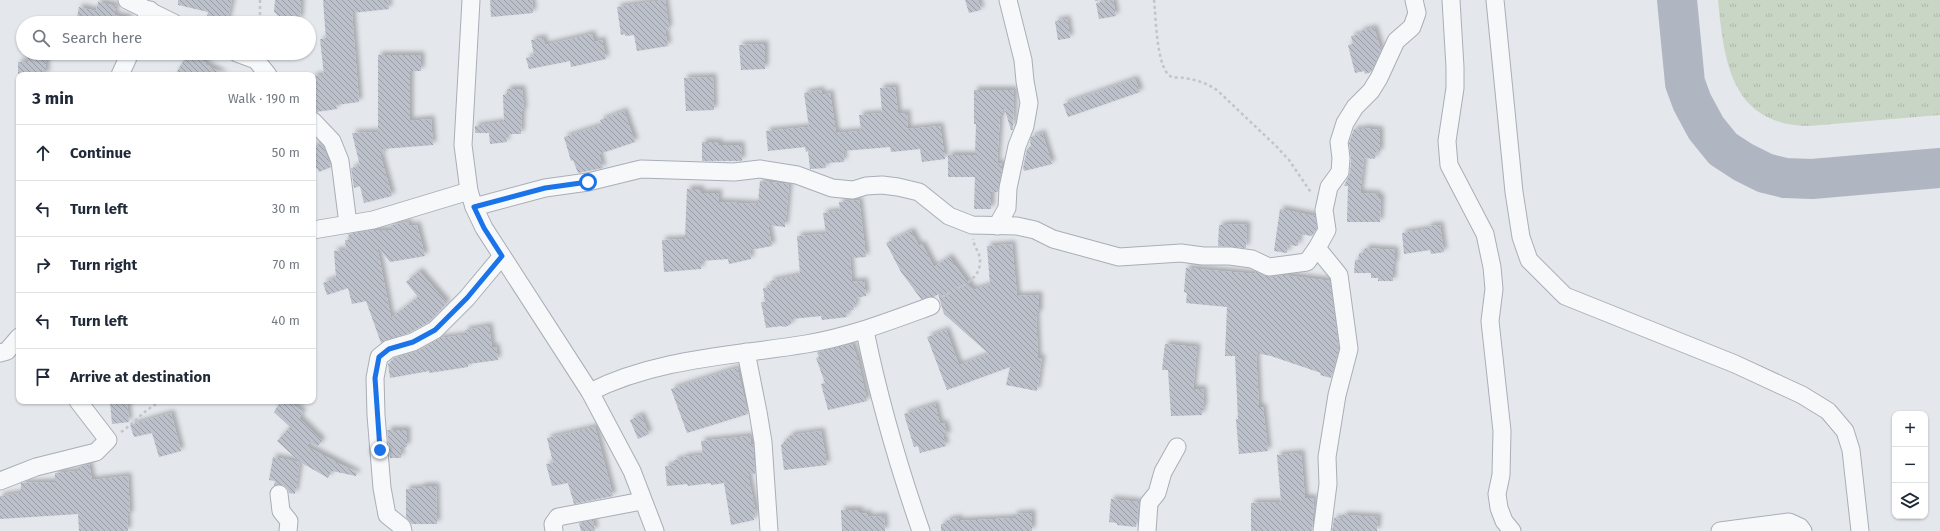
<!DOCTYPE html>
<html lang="en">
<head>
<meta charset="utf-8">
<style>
	body { margin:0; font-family:"Fira Sans",sans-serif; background:#f6f6f7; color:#1f2937 }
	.controls { position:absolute; right:12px; bottom:12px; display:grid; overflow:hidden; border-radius:8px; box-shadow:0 1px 3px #0004 }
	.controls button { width:36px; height:36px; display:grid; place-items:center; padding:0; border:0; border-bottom:1px solid #e0e1e3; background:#fff; color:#1f2937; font:20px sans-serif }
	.stop { position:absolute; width:12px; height:12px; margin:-9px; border:3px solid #1a73e8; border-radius:50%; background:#fff }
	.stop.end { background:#1a73e8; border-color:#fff; box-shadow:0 1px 4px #0008 }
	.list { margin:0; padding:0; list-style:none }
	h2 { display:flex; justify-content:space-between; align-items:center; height:52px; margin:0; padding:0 16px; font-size:17px }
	h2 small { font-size:13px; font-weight:400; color:#747a83 }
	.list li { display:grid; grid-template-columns:26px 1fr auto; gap:12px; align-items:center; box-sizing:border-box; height:56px; padding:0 16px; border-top:1px solid #e0e1e3 }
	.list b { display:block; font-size:15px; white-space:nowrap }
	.list em { font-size:13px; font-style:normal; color:#747a83 }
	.icon { flex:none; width:22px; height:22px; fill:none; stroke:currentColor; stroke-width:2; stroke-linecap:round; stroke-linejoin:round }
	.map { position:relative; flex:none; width:1940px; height:531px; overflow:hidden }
	.search { position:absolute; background:#fff; box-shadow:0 1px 3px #0004; left:16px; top:16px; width:300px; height:44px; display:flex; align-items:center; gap:10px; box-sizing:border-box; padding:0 14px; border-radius:22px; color:#747a83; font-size:15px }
	.panel { position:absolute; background:#fff; box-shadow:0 1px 3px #0004; left:16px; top:72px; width:300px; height:332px; border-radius:8px }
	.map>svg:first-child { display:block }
	.grass { fill:url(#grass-tufts) }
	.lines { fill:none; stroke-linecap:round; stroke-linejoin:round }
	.taxiway { stroke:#b0b6c1; stroke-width:40 }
	.building { fill:url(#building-back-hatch); filter:url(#shadow) }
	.minor-casing { stroke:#a9aeb7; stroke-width:19 }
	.path { stroke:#c2c5cb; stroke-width:2.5; stroke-dasharray:3 3; stroke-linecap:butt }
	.minor { stroke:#f7f8fa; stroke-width:17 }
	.route { stroke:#1a73e8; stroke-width:5 }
</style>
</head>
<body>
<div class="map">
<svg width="1940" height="531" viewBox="0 0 1940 531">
	<defs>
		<pattern id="grass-tufts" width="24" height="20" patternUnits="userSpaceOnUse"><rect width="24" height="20" fill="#c9d6c5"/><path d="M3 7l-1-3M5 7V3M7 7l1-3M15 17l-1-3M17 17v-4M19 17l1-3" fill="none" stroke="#adb8ab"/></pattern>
		<pattern id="building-back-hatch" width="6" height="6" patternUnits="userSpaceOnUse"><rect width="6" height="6" fill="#bbc0ca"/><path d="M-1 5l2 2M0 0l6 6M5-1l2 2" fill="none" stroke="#989da6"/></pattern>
		<filter id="shadow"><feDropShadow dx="3.5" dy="-3.5" stdDeviation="2" flood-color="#0004"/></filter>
	</defs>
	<rect width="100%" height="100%" fill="#e4e7ec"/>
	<path class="grass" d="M1718,0H1940V115L1809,126C1731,125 1724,62 1718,0Z"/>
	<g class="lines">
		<path class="taxiway" d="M1677,0L1685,83L1692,102L1706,128L1723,149L1743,162L1765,173L1785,178L1812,179L1940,168"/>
	</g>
	<g class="building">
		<path d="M178,0H232L227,23H206L208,12L178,5Z"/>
		<path d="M275,0H301L300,20H283L274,12Z"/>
		<path d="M323,0H388L389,9L352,13L359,102L336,105L337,109L316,112L314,111L313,104V76L324,75L320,39H326Z"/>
		<path d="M490,0H532L533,13L491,17Z"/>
		<path d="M665,0L669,29L665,30L668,46L637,51L634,35L625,36V34L621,35L617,7Z"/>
		<path d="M965,0H978L981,10L969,13Z"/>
		<path d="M1113,0L1116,16L1099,19L1096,3Z"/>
		<path d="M98,2L116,6L114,15L129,18L128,23H76L79,7L96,11Z"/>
		<path d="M1067,19L1070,38L1058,40L1055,21Z"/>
		<path d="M1374,28L1381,50L1371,72L1365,74L1364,71L1355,73L1348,45L1353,44L1351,36L1361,34L1360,31Z"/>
		<path d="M592,34L594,42L602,40L606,59L571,67L570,61L529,69L526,58L534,56L531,40L543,38L545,45Z"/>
		<path d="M765,44V69L741,70L739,45Z"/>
		<path d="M28,53H46V75H18V62H28Z"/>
		<path d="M188,53L206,63L205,64L225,75H175Z"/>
		<path d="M378,55H421V71H410V121L431,119L433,145L383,149L384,153L380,154L392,196L364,203L360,186L354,188L351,168L360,166L352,133L378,132Z"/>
		<path d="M713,77L714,110L686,111L684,78Z"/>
		<path d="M1135,79L1140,92L1068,117L1063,104Z"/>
		<path d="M895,87L898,114L907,113L908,129L940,126L945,159L922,162L920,149L891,152L890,147L843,151L844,162L825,163L826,168L810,169L808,151L806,152L805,147L768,151L766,131L809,127L804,93L821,90L822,95L830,93L836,133L861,131L859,115L882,113L880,88Z"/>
		<path d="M507,89H522L524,111H522L521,134H505L507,142L490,144L489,133H475V126L504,122L503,95L507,94Z"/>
		<path d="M974,90H1014L1013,130H1011L1003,104V116H1000L997,164L1002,163V169L998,192H991V209H974L975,177H948V155H975L976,124H974Z"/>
		<path d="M624,111L635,142L599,154L603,168L578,173L573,160L571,161L564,137L602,125L600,120Z"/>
		<path d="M1362,128L1380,130V153L1376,152L1375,159L1364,158L1360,193L1378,194L1377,197H1381L1380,222H1347L1348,186H1344L1350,173L1351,159L1349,143L1354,129L1362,130Z"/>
		<path d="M1042,133L1052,164L1024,171L1023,168L1027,149L1031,146L1030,141L1031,137Z"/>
		<path d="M702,142H719V145H741L742,161H702Z"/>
		<path d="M321,143L323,146L331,167L319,172L317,168L313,170V147Z"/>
		<path d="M760,181L789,184L785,227L768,225L772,246L750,250L751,259L729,264L728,259L701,261V269L664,272L662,240L685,239L687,189H701L700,193H719L718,202L758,204Z"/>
		<path d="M859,200L866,257L850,258L852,282L864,281L866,296L855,298L856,306H853L854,310L846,311L847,317L822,320L821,316L792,319L791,324L785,327L781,326L766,328L761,302H765L763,288L771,287L770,281L800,275L797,236L826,234L823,213L840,211L839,202Z"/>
		<path d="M1280,209L1315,216L1317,228L1312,236L1299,234L1298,246L1288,245L1287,253L1274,251Z"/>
		<path d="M408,222L409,226L417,225L425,256L390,262L377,246L391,318L418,297L406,282L419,271L447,303L429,322L409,333L381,343L366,301L352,304L348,288L327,295L323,283L336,278L334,251L346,250L345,240H348L349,234L372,230H391V225Z"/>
		<path d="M1227,224L1247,225L1246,248L1218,246L1219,225H1227Z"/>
		<path d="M1440,225L1444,252L1431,254L1430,250L1404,254L1402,233L1428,229V226Z"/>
		<path d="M911,231L919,246L922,244L934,267L949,257L973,290L990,285L987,246L1012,244L1017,296L1039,295V314H1036L1038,358H1042L1037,391L1006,385L1010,367L947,390L927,337L946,330L959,365L989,354L944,314L938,294L934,297L921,299L901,272L886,243Z"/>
		<path d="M1365,248L1395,250V264H1393V281H1378V278H1371V273H1354L1355,260H1359V253H1365Z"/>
		<path d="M1186,268L1255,274L1256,272L1270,277L1284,275L1330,281L1339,348L1331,378L1320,375L1321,373L1271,356L1256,353L1259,407H1263L1268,451L1239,454L1236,419H1238L1235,356H1225L1227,307L1186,303L1187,293L1184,292Z"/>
		<path d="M489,326L492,347H496L498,360L468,364V367L429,373V371L390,378L388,364L394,358L418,351L440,338L465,335V330Z"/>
		<path d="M852,344L858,360L867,401L828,410L821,384L825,383L816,358L819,357L817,352Z"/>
		<path d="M1165,344L1197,347L1193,389H1203L1204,408H1202V415L1171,416L1168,370H1162Z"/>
		<path d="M737,368L748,414L687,433L671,389Z"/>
		<path d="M110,401H127L129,422L112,424Z"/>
		<path d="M281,401H288L303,412L299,418L322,441L317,447L310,442L306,446L357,473L356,476L332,471L328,478L300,462L295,494L289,493L287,488L283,485L274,486L275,481L269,480L273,457L300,462L277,441L290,427L274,412Z"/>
		<path d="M935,404L940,424L944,423L948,435L943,436L946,446L920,453L918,446L914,447L904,414Z"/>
		<path d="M171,413L181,451L159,457L152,433L134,437L130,425Z"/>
		<path d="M641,415L649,434L638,439L630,420Z"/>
		<path d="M595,427L613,496L574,504L568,483L552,486L546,464L553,463L547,438Z"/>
		<path d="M387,430H407V447H401V458H390Z"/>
		<path d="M821,431L827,465L784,470L781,445L791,435Z"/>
		<path d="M750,436L751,445L753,444L755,474L748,475L756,514L753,515L754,520L731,525L724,483L711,485V483L688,486L687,484L667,486L665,466L674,465V460L683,459V457L703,455L701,441Z"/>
		<path d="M1301,453L1305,498H1314L1312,531H1251V503L1281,502L1277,455Z"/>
		<path d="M89,464L92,480L128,476L130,515H127L128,531H79L78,514L0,519V496L21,493V483L55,482V473L79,471L78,467Z"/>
		<path d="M421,486H436L437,524H412L406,517V489L421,488Z"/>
		<path d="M1111,499L1139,502L1136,527L1117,525V523L1109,522Z"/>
		<path d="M841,510H860V514L868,513V517L884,516L885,531H842Z"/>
		<path d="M1032,513V531H941V524L947,523V520L959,518V521L1014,518V514Z"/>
		<path d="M1343,515L1378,517L1377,531H1332L1334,518L1343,519Z"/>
		<path d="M593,520L595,531H581L579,523Z"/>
	</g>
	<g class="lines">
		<g class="minor-casing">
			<g id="minor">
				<path d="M127,0L174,23"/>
				<path d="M471,0L463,145L469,191L474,207L484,228L590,392L632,471L655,531"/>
				<path d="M1451,0L1455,67V88L1447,141L1449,165L1485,234L1492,267L1494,289L1490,321L1502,431L1501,475L1497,494L1499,508L1504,521L1512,531"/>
				<path d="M1495,0L1514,192L1521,237L1529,260L1565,296L1735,364L1802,395L1828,411L1845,431L1851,450L1860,531"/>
				<path d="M144,23L150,10"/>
				<path d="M237,53L256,60L268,75"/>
				<path d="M120,75L130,53"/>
				<path d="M313,121L332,141L340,161L348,224"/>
				<path d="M474,207L545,188L588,182L641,169L734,172L760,169L797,175L832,188L853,190L866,186L882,185L898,187L919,192L949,216L972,225L1017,226L1035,230L1053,239L1119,257L1181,253L1203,256H1230L1252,259L1269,267L1307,262L1317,248L1327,230L1324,210L1329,187L1340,172L1341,158L1339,142L1345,123L1355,107L1371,91L1379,78L1396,41L1412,27L1417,13L1414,0"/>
				<path d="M997,226L1007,208L1008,188L1017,146L1025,126L1029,103L1025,81L1023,60L1008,0"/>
				<path d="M313,230L373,220L469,191"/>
				<path d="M1317,248L1339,275L1349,349L1337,395L1327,457L1328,484L1322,531"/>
				<path d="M865,331C879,399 898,465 921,531"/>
				<path d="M746,352L758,412L763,442L769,531"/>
				<path d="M0,353L7,351L19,337"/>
				<path d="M590,392C657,358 733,356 806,344C849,337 890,321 931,306"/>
				<path d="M0,481L36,467L96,452L108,440L78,401"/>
				<path d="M279,494L281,511L289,521L288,531"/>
				<path d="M403,531L402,527L387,515L382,488L376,415L375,378L379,357L389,349L413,342L435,330L467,298L502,256"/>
				<path d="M554,531L553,524L558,517L642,501"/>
				<path d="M1147,531L1149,503L1157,493L1163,472L1177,447"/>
				<path d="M1720,531L1789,522L1800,527L1803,531"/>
			</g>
		</g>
		<g class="path">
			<path d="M260,0V23"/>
			<path d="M1095,0H1105"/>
			<path d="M1154,0C1156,15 1156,71 1172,77C1175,78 1180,77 1184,78C1197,80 1207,83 1218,91L1276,146L1289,160L1312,194"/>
			<path d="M942,297C957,287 981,282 980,260C980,253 974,247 973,239"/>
			<path d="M121,432C136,422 146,407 163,401"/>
		</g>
		<use href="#minor" class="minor"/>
	</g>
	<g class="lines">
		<path class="route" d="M380,450L375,378L379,357L389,349L413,342L435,330L467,298L502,256L484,228L474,207L545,188L588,182"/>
	</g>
</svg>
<div class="controls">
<button>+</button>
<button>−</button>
<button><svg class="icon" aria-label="layers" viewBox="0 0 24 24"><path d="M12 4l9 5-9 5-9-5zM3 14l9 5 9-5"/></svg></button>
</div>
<div class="stop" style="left:588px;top:182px"></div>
<div class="stop end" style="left:380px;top:450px"></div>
<div class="search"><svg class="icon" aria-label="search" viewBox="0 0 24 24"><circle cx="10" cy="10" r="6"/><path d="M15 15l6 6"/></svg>Search here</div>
<section class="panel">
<h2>3 min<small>Walk · 190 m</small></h2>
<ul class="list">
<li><svg class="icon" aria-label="ahead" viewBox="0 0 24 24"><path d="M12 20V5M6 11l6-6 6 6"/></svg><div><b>Continue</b></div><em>50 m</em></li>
<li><svg class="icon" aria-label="left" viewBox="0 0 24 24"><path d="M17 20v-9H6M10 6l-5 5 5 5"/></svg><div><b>Turn left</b></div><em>30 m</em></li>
<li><svg class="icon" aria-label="right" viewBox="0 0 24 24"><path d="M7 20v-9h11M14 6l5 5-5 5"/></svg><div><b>Turn right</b></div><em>70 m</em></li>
<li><svg class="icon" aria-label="left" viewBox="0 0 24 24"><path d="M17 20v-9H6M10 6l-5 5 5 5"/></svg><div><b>Turn left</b></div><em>40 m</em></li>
<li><svg class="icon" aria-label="arrive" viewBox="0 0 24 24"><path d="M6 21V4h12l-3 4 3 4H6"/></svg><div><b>Arrive at destination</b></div></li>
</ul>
</section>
</div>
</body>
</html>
